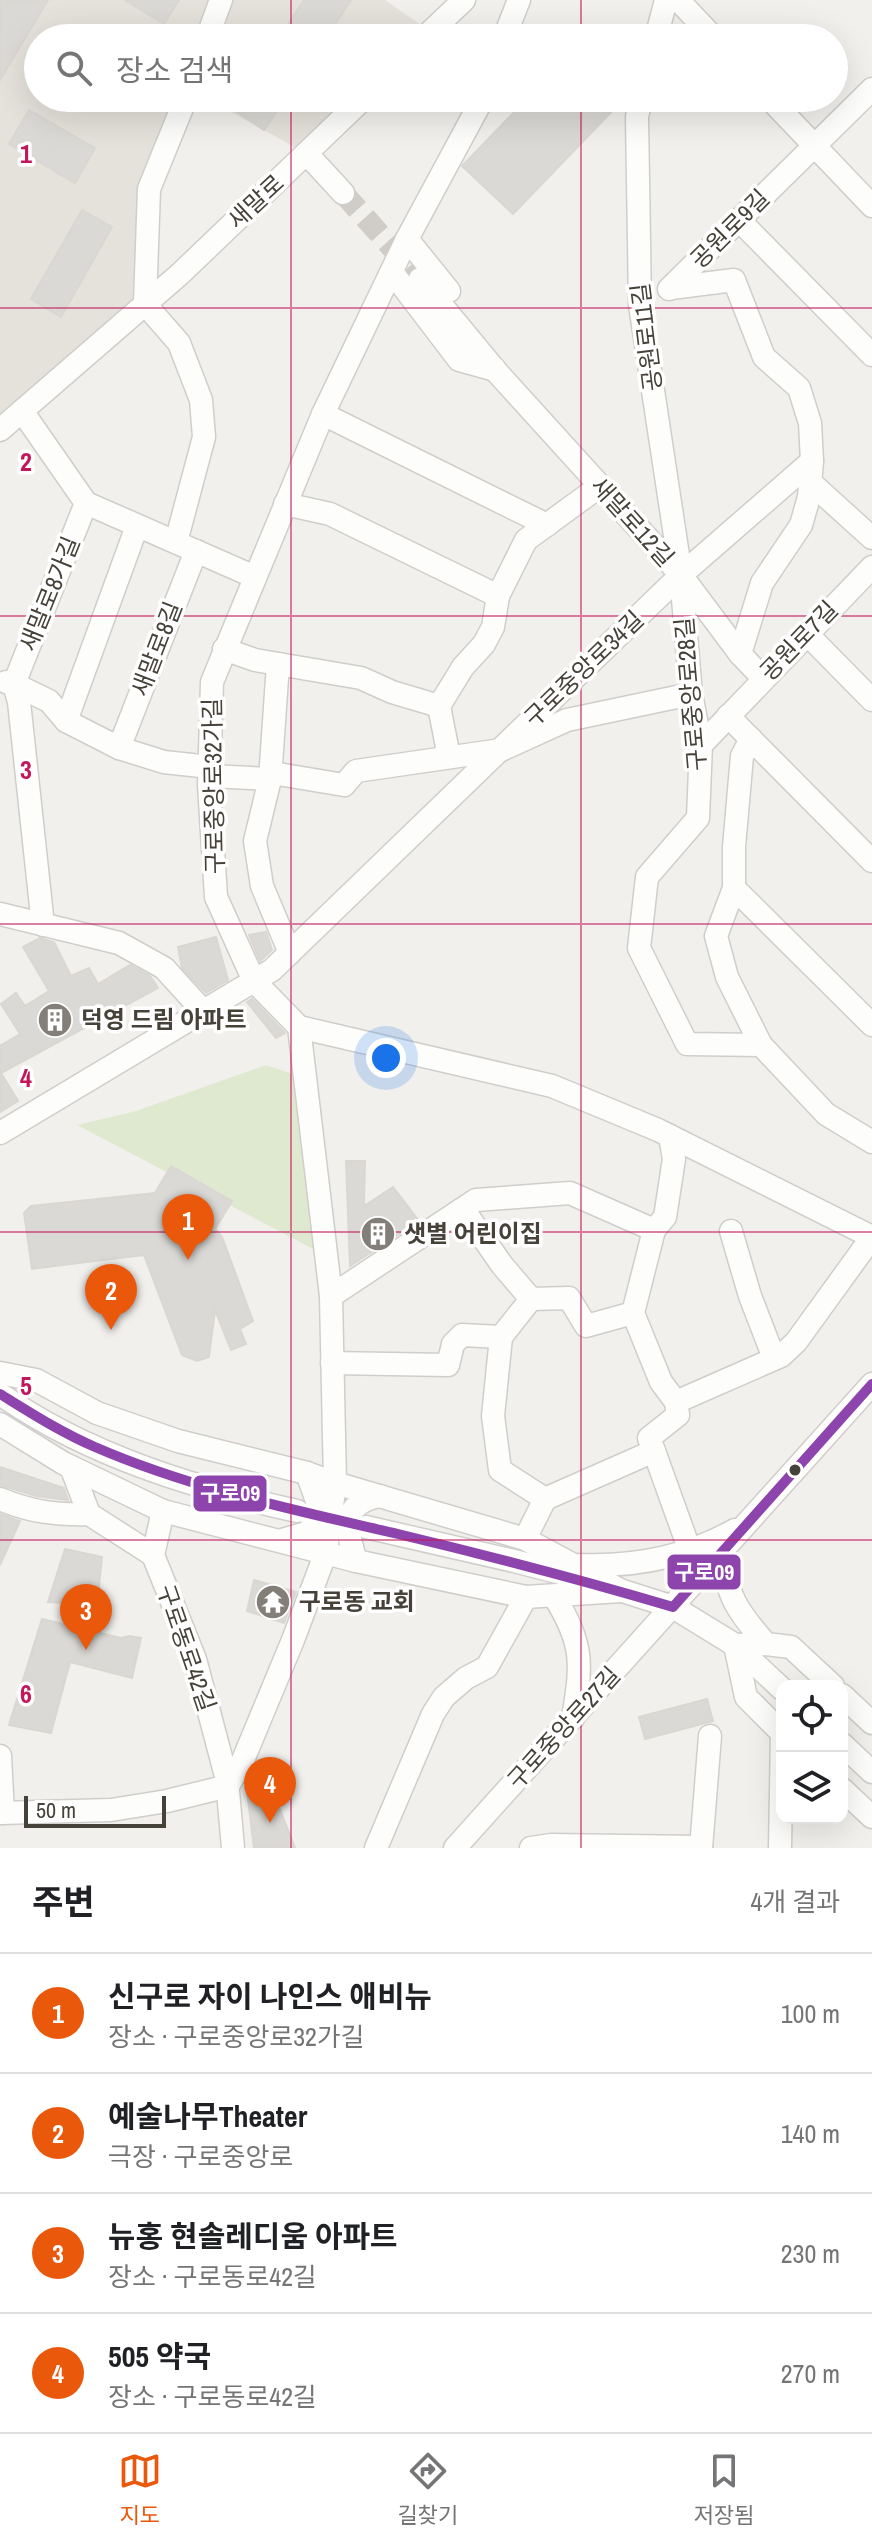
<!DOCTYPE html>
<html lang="ko">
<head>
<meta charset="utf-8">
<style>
	body { margin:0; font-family:"Archivo Narrow","Noto Sans KR",sans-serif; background:#f6f6f6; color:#202124 }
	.controls { position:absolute; right:24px; bottom:24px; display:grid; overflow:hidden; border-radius:16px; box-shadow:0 8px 32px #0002 }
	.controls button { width:72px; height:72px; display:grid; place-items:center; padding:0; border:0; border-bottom:2px solid #e0e0e0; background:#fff; color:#202124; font:40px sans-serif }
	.scale { position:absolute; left:24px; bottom:20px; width:142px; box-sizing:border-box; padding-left:8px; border:4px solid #474239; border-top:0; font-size:22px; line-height:28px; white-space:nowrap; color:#474239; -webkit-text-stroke:6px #fff; paint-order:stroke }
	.you { position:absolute; left:386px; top:1058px; width:28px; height:28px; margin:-20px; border:6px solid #fff; border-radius:50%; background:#1a73e8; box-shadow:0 0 0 12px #1a73e833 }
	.badge { display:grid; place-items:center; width:52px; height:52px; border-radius:50%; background:#ea580c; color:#fff; font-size:26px; font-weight:700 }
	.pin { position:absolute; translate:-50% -66px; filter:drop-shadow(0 2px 4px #0008) }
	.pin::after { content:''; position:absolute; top:42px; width:28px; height:24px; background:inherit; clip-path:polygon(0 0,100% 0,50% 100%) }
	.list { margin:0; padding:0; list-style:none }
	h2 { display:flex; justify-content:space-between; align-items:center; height:104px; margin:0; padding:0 32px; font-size:34px }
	h2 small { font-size:26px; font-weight:400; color:#757577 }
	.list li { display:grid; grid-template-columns:52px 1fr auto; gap:24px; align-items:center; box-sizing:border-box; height:120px; padding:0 32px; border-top:2px solid #e0e0e0 }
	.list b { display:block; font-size:30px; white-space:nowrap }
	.list p { margin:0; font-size:26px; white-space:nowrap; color:#757577 }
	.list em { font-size:26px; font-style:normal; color:#757577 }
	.icon { flex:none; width:44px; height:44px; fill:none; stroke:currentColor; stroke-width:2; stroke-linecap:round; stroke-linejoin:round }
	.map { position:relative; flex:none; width:872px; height:1848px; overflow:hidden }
	.search { position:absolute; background:#fff; box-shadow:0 8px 32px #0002; left:24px; right:24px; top:24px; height:88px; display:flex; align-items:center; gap:20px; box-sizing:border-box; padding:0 28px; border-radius:44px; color:#757577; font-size:30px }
	.sheet { height:584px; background:#fff }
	nav { display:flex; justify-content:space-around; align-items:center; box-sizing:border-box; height:112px; border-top:2px solid #e0e0e0; background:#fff; font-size:22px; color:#757577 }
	nav a { display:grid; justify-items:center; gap:4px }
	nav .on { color:#ea580c }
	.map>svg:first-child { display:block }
	.residential { fill:#e5e2db }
	.green { fill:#dfe9d0 }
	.building { fill:#dbd9d5; stroke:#dad7d3; stroke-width:2 }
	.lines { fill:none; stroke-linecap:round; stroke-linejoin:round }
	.minor-tunnel { stroke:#d0cdc9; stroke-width:22; stroke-dasharray:22 11; stroke-linecap:butt }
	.minor-casing { stroke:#d0cecb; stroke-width:25 }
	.minor { stroke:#fdfdfc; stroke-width:22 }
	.bus-1-casing { stroke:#fff; stroke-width:16 }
	.bus-1 { stroke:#8e44ad; stroke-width:10 }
	.grid { fill:none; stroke:#c2185b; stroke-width:2; stroke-opacity:0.55 }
	.bus-dot { fill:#474239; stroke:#fff; stroke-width:3 }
	.labels { text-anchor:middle; stroke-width:7; stroke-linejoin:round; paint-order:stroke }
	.street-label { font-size:24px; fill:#474239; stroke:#fff }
	.poi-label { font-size:24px; font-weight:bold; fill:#474239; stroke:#fff; text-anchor:start }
	.grid-label { font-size:26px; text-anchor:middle; font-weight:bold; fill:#c2185b; stroke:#fff; stroke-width:7; stroke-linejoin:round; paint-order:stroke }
	.line-badge { stroke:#fff; stroke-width:3 }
	.badge-label { font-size:22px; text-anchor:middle; font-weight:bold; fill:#fff }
</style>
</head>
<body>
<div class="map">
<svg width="872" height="1848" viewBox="0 0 872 1848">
	<rect width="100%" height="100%" fill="#f2f0ed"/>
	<g class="residential">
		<path d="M0,0H216L202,38H38V98H178L139,297L0,417Z"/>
		<path d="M227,0H385L431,32L424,38H211Z"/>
		<path d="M206,98H364L307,154Z"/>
	</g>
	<path class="green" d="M266,1065L298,1076L319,1252L77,1125L136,1111Z"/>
	<g class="building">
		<path d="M0,0H48L0,80Z"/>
		<path d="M125,0H179L164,24Z"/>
		<path d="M304,0H351L326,38H279Z"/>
		<path d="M238,98H286L264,130L231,108Z"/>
		<path d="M528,98H611L618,105L513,214L462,166Z"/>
		<path d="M29,110L95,148L75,183L9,144Z"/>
		<path d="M82,210L112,227L61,317L31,299Z"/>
		<path d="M266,932L272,950L260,961L249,935Z"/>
		<path d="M216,937L228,980L206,993L182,968L178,947Z"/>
		<path d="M40,938L54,942L71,976L89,968L98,984L130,965L150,976L158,988L1,1073L18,1101L0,1112V1046L20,1034L1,1004L16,993L25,1006L49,991L23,947Z"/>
		<path d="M252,999L285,1033L276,1038L247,1002Z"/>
		<path d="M346,1161H365L364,1206L393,1187L419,1221L350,1266Z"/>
		<path d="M171,1166L232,1201L215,1229L222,1237L253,1321L240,1329L246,1344L231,1350L215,1310L209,1357L197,1361L182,1355L144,1255L32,1269L24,1213L31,1206L155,1193Z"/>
		<path d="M0,1467L64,1488L68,1500L36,1496L0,1485Z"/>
		<path d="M0,1514L20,1521L0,1565Z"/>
		<path d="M65,1549L102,1557L97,1605L48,1602Z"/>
		<path d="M254,1580L296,1592L284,1623L247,1611Z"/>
		<path d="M42,1619L121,1638L130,1636L141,1638L132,1678L70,1662L51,1733L9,1725Z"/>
		<path d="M707,1699L713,1721L645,1739L639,1717Z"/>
		<path d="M258,1760L284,1772L272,1789L295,1848H254L246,1783Z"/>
	</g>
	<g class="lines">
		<path class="minor-tunnel" d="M343,193L420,279"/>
		<g class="minor-casing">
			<g id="minor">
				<path d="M678,0L714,38"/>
				<path d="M207,38L221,0"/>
				<path d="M424,38L464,0"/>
				<path d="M504,38L519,0"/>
				<path d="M656,38L666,0"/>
				<path d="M641,98L637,117L640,305L681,575L691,694L701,745L698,818L647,877L639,948L687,1044L761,1045L826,1114L872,1142"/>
				<path d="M769,98L872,206"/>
				<path d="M307,154L343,193"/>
				<path d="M739,220L872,355"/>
				<path d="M407,239L449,291"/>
				<path d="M392,272L459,360L495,370L494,368"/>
				<path d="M420,279L495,370L681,575L740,654L763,678"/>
				<path d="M671,288L734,280L764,357L799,388L810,423L812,461L809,497L801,525L762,583L740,654"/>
				<path d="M669,289L872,89"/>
				<path d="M22,411L86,503L255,577"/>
				<path d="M323,414L547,525"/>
				<path d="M0,430L180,274L364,98"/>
				<path d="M810,482L872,538"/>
				<path d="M86,503L14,684L49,701L66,721L119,748L164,762L210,767"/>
				<path d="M285,504L330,514L498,596"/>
				<path d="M176,542L204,437L201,400L179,343L145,304L149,189L186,98"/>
				<path d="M806,633L872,700"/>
				<path d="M224,649L255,660L361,678L392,692L439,706L463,667L484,644L493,627L498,596L526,540L600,486"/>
				<path d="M278,664L270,779L255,841L262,886L290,953"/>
				<path d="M6,682L14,684L19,702L43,925"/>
				<path d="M439,706L449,757"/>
				<path d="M728,716L872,861"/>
				<path d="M66,721L137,526"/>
				<path d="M751,739L742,756L734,847V888L716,936L727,977L761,1045"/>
				<path d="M701,745L872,567"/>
				<path d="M119,748L196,551"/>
				<path d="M210,776L270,779L278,774L344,785L356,771L501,750L567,720L691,694"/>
				<path d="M734,888L872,1025"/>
				<path d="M0,914L119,943L164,968L203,1011"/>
				<path d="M299,1027L552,1086L658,1130L872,1237L796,1342L781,1356L676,1402L678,1415L649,1438L654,1451L545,1499L500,1470L493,1416L501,1337"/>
				<path d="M0,1133L272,970L681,575L812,461"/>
				<path d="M670,1136L674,1159L665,1217L654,1230L633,1313L661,1382L676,1402"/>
				<path d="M463,1209L502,1265L531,1299L569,1298L586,1326L633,1313"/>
				<path d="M731,1231L750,1296L774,1358"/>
				<path d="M331,1296L476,1200L570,1193L654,1230"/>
				<path d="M332,1363L448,1365L453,1344L462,1335L501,1337L531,1299"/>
				<path d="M0,1373L36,1380L97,1413L178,1441L307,1473L335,1483L525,1539L622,1591"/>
				<path d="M0,1394C87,1455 194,1488 297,1511"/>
				<path d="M0,1424L63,1463L163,1511L356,1561L526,1597L621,1591"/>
				<path d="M654,1451L690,1551"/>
				<path d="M71,1467L89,1514L153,1555"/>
				<path d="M0,1499C31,1512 56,1515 89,1514"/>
				<path d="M163,1511L153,1555L195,1659L227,1780L233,1848"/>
				<path d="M366,1527L514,1561L588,1580L673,1607L735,1645L782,1689"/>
				<path d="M525,1539L545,1499"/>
				<path d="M282,1540L310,1532L318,1504L307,1473"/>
				<path d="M721,1552C727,1596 737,1611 766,1644"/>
				<path d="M356,1561C346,1530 340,1503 380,1496"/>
				<path d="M580,1565C636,1567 687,1557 735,1530"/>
				<path d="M554,1596C584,1644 582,1664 573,1718"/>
				<path d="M842,1695L872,1723"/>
				<path d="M782,1733L746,1697L735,1645L766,1644L791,1647L833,1686"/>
				<path d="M842,1744L872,1772"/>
				<path d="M0,1756L3,1813"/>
				<path d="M842,1789L872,1817"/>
				<path d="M0,1813L111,1810L167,1801L228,1786L243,1760L293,1640L326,1552L335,1483L331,1296L299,1027L254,981L216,897L209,785L212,682L323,414L407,239L483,98"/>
				<path d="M376,1848L433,1714L444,1697L466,1678L487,1667L526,1597"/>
				<path d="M455,1848L872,1384"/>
				<path d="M531,1848L551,1845L701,1847"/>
				<path d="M701,1848L710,1736"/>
				<path d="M780,1848L782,1733"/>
			</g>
		</g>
		<use href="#minor" class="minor"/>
		<g class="bus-1-casing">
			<path id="bus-1" d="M0,1394C31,1413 62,1433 95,1447C192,1489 295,1510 398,1534C490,1556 582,1580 673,1607L872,1384"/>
		</g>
		<use href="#bus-1" class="bus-1"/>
	</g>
	<path class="grid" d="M291,0V38M581,0V38M291,98V1848M581,98V1848M0,308H872M0,616H872M0,924H872M0,1232H872M0,1540H872"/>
	<defs>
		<g id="building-disc" transform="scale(1.8)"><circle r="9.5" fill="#837f78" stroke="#fff"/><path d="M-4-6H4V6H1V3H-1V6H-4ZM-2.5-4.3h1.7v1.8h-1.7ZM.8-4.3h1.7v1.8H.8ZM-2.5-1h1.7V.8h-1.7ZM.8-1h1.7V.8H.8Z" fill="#fff"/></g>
		<g id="temple-disc" transform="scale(1.8)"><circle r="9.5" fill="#837f78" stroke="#fff"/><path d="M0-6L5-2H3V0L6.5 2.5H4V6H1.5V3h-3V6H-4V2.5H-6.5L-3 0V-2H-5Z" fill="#fff"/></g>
	</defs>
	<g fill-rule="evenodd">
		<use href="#building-disc" x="55" y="1020"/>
		<use href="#building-disc" x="378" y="1234"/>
		<use href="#temple-disc" x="273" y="1602"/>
	</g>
	<circle class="bus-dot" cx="795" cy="1470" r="7"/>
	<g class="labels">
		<g class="street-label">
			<text transform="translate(256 202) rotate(-43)" y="8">새말로</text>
			<text transform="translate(730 229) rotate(-45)" y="8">공원로9길</text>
			<text transform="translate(647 337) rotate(-97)" y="8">공원로11길</text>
			<text transform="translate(632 522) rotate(48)" y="8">새말로12길</text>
			<text transform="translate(50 594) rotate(-68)" y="8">새말로8가길</text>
			<text transform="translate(799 641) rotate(-46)" y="8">공원로7길</text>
			<text transform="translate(157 649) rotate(-69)" y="8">새말로8길</text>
			<text transform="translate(584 669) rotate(-44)" y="8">구로중앙로34길</text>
			<text transform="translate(691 694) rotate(-95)" y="8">구로중앙로28길</text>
			<text transform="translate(214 786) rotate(-91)" y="8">구로중앙로32가길</text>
			<text transform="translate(186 1648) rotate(71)" y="8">구로동로42길</text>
			<text transform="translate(564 1728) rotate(-48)" y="8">구로중앙로27길</text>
		</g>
		<g class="poi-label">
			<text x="81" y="1028">덕영 드림 아파트</text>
			<text x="404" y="1242">샛별 어린이집</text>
			<text x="299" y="1610">구로동 교회</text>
		</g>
	</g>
	<g class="grid-label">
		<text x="26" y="163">1</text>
		<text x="26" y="471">2</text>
		<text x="26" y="779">3</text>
		<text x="26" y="1087">4</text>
		<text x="26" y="1395">5</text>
		<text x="26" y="1703">6</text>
	</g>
	<g class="line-badge">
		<rect x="192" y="1474" width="76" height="39" rx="8" fill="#8e44ad"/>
		<rect x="666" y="1553" width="76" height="38" rx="8" fill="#8e44ad"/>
	</g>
	<g class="badge-label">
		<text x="230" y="1501">구로09</text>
		<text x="704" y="1580">구로09</text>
	</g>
</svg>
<div class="controls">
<button><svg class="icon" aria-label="locate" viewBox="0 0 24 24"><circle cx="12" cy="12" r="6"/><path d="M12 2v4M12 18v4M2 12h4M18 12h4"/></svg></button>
<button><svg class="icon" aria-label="layers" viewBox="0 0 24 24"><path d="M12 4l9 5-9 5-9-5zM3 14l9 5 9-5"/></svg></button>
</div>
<div class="scale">50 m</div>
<div class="you"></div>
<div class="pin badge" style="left:188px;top:1260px">1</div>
<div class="pin badge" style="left:111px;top:1330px">2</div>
<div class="pin badge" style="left:86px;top:1650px">3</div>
<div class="pin badge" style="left:270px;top:1823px">4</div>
<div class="search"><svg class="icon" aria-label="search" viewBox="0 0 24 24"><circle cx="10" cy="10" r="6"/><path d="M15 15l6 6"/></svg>장소 검색</div>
</div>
<section class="sheet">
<h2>주변<small>4개 결과</small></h2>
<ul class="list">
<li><span class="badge">1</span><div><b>신구로 자이 나인스 애비뉴</b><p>장소 · 구로중앙로32가길</p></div><em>100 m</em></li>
<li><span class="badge">2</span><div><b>예술나무Theater</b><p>극장 · 구로중앙로</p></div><em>140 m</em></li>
<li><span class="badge">3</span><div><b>뉴홍 현솔레디움 아파트</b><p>장소 · 구로동로42길</p></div><em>230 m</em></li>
<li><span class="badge">4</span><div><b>505 약국</b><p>장소 · 구로동로42길</p></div><em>270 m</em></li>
</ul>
</section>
<nav>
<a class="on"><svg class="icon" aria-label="map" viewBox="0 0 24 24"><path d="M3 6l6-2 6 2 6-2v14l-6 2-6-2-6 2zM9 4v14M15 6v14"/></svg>지도</a>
<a><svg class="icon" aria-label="directions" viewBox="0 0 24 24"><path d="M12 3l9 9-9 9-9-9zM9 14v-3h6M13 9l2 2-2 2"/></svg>길찾기</a>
<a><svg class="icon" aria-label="saved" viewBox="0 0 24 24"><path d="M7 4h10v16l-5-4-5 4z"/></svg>저장됨</a>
</nav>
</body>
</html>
